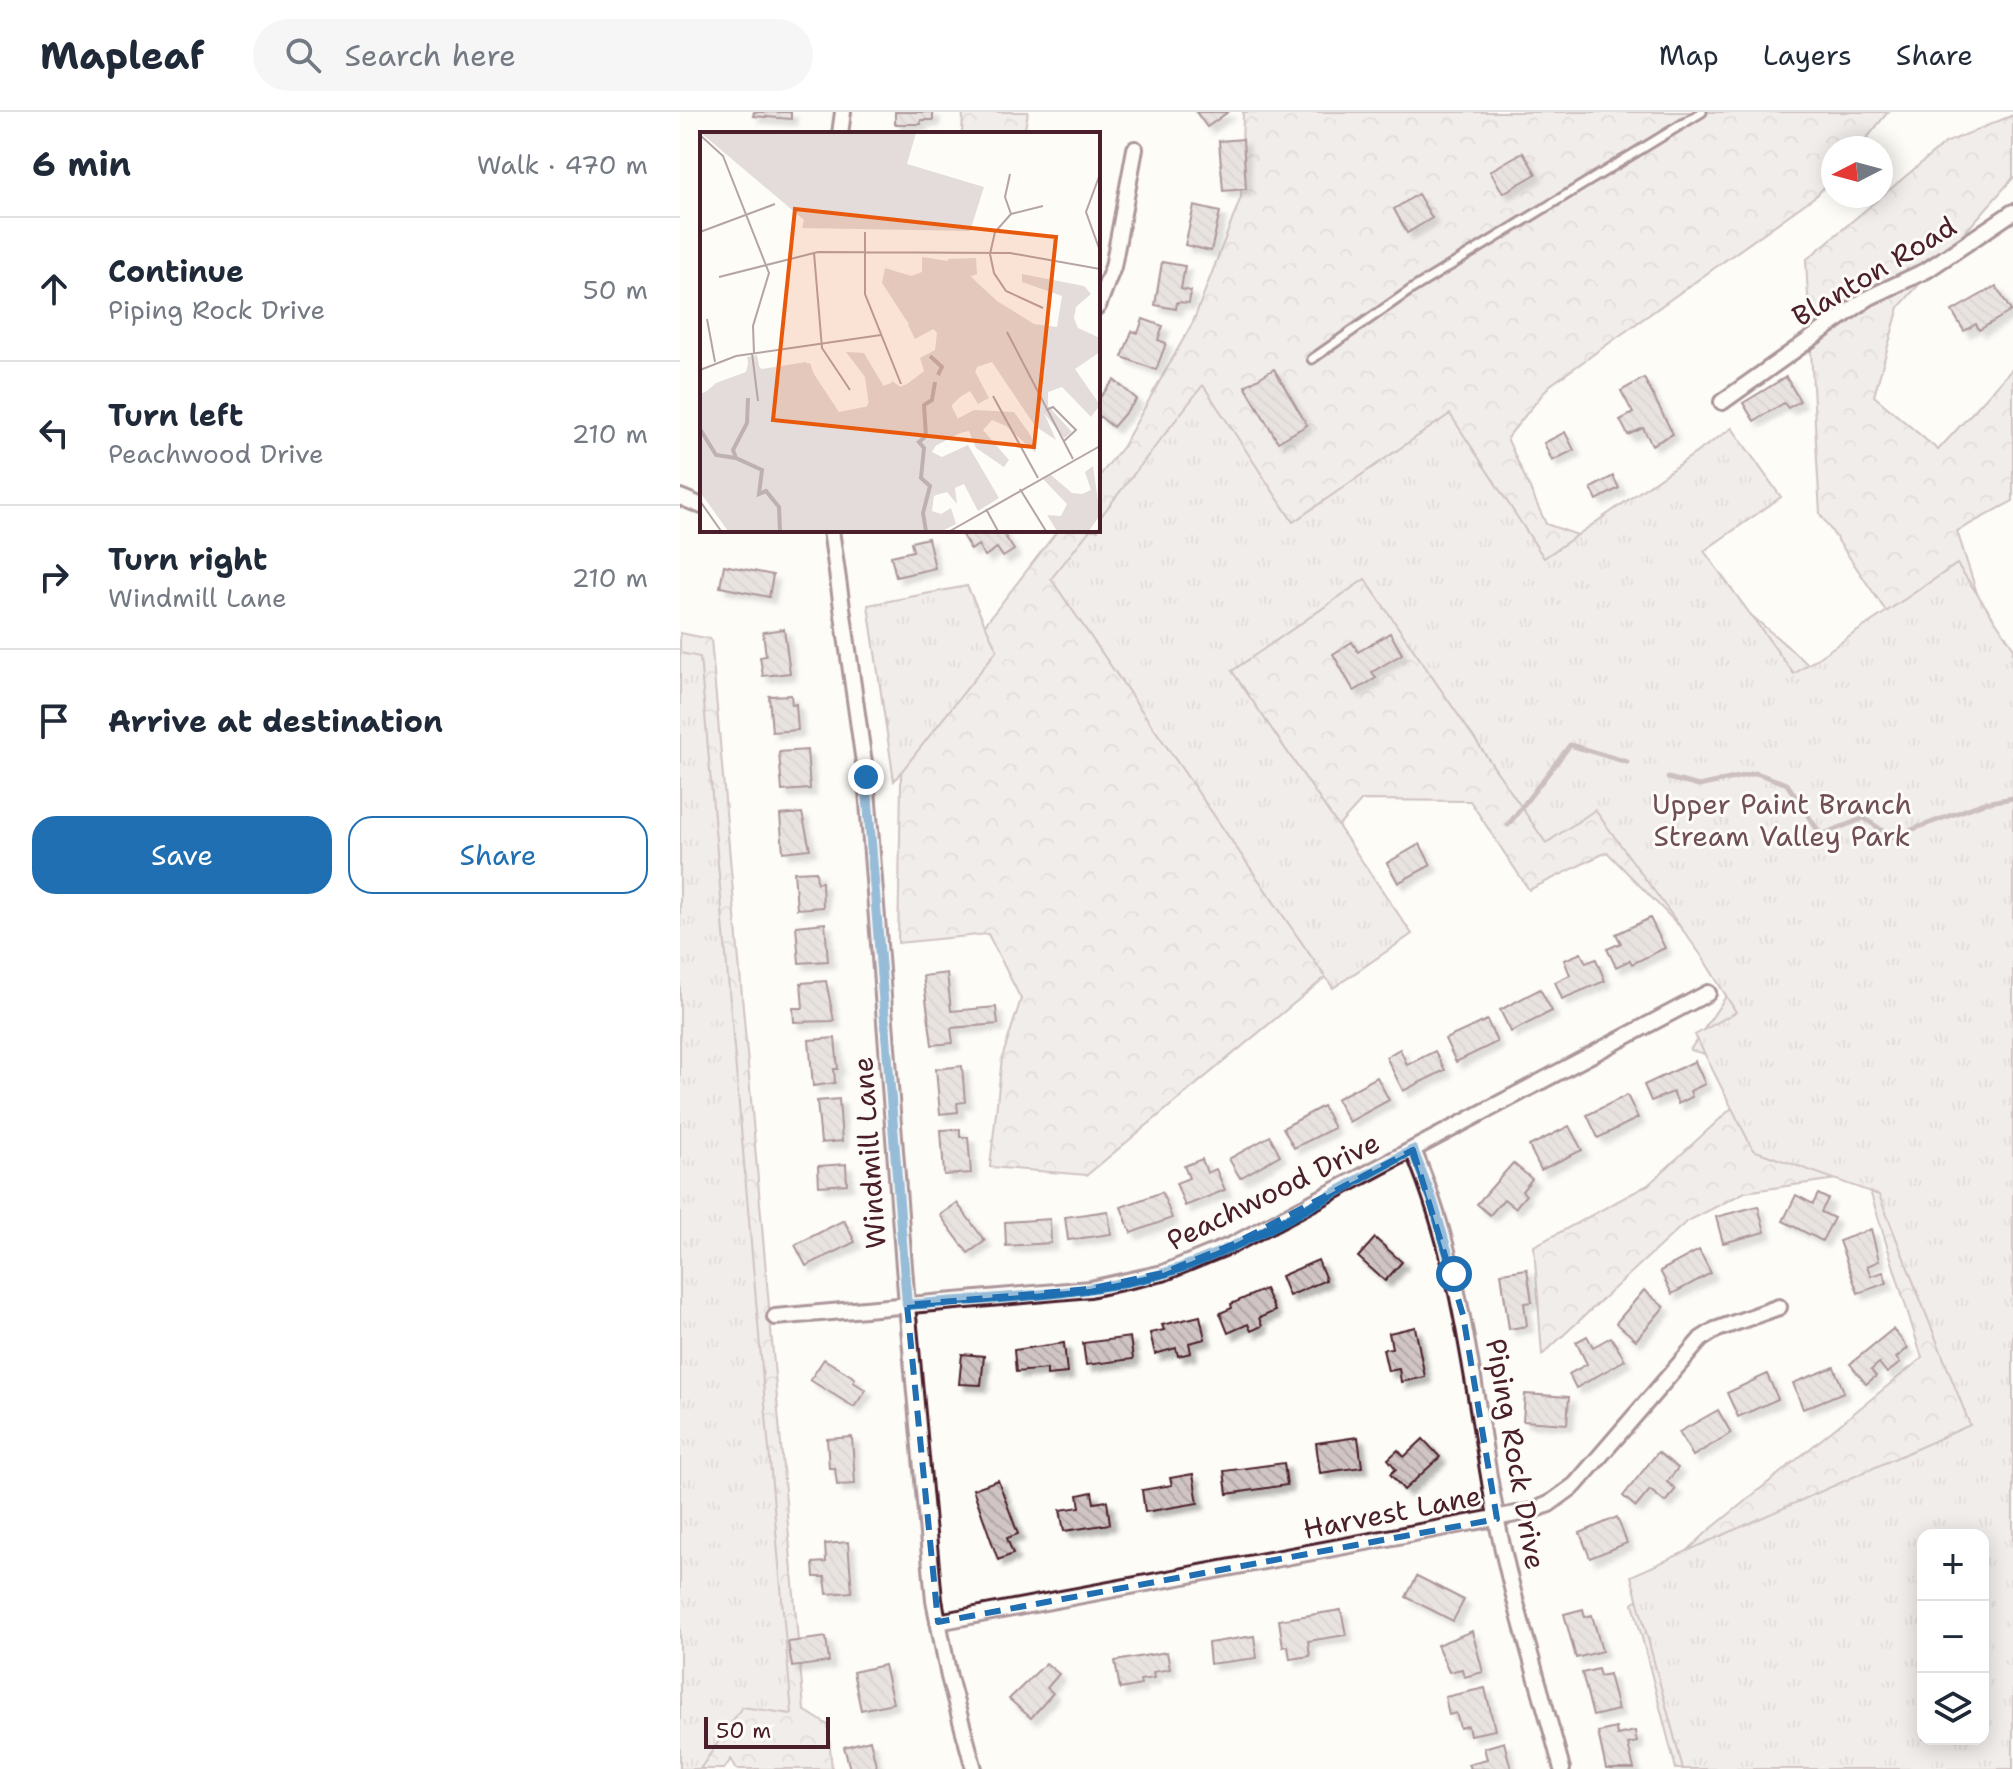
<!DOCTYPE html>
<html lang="en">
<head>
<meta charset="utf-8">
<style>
	body { margin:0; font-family:"Shantell Sans",sans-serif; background:#f6f6f7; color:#1f2937 }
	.controls { position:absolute; right:24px; bottom:24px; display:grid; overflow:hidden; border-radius:16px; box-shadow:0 4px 20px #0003 }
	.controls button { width:72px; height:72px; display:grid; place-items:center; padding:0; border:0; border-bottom:2px solid #e0e1e3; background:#fff; color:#1f2937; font:40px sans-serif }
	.compass { position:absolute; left:1141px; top:24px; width:72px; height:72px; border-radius:50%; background:#fff; box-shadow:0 4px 20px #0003; rotate:264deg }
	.scale { position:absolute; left:24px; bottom:20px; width:126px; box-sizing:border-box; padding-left:8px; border:4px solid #4a1f2b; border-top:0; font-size:22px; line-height:28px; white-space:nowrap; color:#4a1f2b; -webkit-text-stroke:6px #fdfcf7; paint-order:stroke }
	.stop { position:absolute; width:24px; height:24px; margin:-18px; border:6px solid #1f6fb2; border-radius:50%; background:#fff }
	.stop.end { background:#1f6fb2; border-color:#fff; box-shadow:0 2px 8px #0008 }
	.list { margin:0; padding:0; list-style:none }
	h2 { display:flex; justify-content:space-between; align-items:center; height:104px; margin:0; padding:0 32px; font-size:34px }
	h2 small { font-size:26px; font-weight:400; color:#747a83 }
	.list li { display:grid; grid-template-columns:52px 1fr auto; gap:24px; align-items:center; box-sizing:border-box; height:144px; padding:0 32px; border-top:2px solid #e0e1e3 }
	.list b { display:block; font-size:30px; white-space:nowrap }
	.list p { margin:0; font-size:26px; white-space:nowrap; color:#747a83 }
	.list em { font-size:26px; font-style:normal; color:#747a83 }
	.actions { display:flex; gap:16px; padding:24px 32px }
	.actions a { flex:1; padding:18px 0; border:2px solid #1f6fb2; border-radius:24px; text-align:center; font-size:28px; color:#1f6fb2 }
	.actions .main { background:#1f6fb2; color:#fff }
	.icon { flex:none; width:44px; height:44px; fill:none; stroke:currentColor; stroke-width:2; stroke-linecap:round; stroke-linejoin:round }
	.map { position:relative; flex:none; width:1333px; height:1657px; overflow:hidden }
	header { display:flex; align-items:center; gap:48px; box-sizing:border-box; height:112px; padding:0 40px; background:#fff; border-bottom:2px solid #e0e1e3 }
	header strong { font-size:38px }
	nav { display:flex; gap:44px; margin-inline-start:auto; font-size:28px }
	.search { width:560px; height:72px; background:#f6f6f7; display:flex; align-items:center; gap:20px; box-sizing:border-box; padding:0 28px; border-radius:44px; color:#747a83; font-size:30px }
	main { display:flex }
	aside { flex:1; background:#fff }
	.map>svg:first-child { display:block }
	.forest { fill:url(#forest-crowns); stroke:#967e82; stroke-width:2; fill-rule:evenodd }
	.park { fill:url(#park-tufts); stroke:#967e82; stroke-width:2; fill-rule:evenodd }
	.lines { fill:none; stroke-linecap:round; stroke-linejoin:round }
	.stream { stroke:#91777b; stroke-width:5 }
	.building { fill:url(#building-back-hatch); stroke:#4a1f2b; stroke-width:2; filter:url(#shadow) }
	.service-casing { stroke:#4a1f2b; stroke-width:13 }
	.minor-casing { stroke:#4a1f2b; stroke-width:20 }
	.service { stroke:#fdfcf7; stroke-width:7 }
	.minor { stroke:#fdfcf7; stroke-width:14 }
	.route { stroke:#1f6fb2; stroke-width:10 }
	.marked { fill:none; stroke:#1f6fb2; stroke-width:6; stroke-dasharray:16 10; stroke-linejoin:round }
	.labels { text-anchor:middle; stroke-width:6; stroke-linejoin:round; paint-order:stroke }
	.street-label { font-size:28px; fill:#4a1f2b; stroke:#fdfcf7 }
	.park-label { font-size:28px; fill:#704e57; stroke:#fdfcf7 }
	.inset-river { fill:none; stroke:#c0b1b1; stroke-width:4 }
	.inset-road { fill:none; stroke:#b5a4a5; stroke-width:2 }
	.view { fill:#e8590c; fill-opacity:0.15; stroke:#e8590c; stroke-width:4 }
	.inset-edge { fill:none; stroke:#4a1f2b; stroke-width:4 }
</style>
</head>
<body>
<header>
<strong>Mapleaf</strong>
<div class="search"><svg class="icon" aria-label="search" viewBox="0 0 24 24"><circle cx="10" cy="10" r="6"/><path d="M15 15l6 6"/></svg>Search here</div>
<nav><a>Map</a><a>Layers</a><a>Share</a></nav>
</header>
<main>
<aside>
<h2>6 min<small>Walk · 470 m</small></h2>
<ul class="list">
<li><svg class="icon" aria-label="ahead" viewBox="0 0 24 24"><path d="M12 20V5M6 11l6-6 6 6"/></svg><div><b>Continue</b><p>Piping Rock Drive</p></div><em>50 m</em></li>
<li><svg class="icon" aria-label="left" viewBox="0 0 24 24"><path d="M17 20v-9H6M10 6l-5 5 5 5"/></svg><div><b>Turn left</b><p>Peachwood Drive</p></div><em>210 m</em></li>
<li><svg class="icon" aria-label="right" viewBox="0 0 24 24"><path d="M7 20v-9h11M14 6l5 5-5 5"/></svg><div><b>Turn right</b><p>Windmill Lane</p></div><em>210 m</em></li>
<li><svg class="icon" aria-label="arrive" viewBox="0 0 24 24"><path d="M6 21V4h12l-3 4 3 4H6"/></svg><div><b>Arrive at destination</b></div></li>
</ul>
<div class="actions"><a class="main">Save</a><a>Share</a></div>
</aside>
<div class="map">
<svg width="1333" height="1657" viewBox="0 0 1333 1657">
	<defs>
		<pattern id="forest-crowns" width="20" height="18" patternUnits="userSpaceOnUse" patternTransform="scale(2)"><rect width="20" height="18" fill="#e3dcda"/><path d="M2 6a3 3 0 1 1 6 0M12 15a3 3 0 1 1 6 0" fill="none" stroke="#c4bcbb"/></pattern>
		<pattern id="park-tufts" width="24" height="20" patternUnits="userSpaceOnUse" patternTransform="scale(2)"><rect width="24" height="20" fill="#e3dcda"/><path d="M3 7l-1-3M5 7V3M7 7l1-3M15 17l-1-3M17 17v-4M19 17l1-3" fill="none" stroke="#c4bcbb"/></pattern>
		<pattern id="building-back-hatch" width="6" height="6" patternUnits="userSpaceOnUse" patternTransform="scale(2)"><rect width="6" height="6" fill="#d0c5c4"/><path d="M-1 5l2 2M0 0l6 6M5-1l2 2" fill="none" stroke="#b4a9a9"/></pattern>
		<filter id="shadow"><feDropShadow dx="6" dy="6" stdDeviation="2" flood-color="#0004"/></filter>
	</defs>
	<rect width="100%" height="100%" fill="#fdfcf7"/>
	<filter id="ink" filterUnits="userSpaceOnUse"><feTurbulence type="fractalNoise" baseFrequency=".0125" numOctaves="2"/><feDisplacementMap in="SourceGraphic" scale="16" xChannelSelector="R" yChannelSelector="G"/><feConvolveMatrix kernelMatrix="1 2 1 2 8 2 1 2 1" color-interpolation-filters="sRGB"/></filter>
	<g filter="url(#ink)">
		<g class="forest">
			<path d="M283,0H348L344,22H282Z"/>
			<path d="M563,0H1208L1179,36H1153V65L1137,83L869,274L827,326L866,412L923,432L1008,449L1143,565L1218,517L1140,402L1126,148L1265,31L1333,3V66L1219,195L1194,284L1258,338L1333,256V389L1277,419L1333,594V1657H996L953,1491L1027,1420L1242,1246L1185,1063L1065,1080L1006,1110L862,1243L854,1134L968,1073L1091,960L1010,938L1055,871L927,740L849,778L790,689L682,688L632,743L688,830L407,1063L310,1055L322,946L341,887L308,822L218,831L222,620L378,418H418V366L443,334L513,210L561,85ZM1243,1423H1303V1627H1243Z"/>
			<path d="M0,521L31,527L124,1598L148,1613L152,1657H57L51,1647L44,1657H0Z"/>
		</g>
		<g class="park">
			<path d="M523,273L613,410L770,302L864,446L1052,316L1101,385L1024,439L1114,562L1277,452L1333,535V1657H1003L951,1464L1290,1313L1199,1083L1073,1038L1015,923L1056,900L1021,843L915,698L866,731L685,467L552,559L732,822L653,876L371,467L410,418H418V408ZM1303,1423V1627H1243V1423Z"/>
			<path d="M287,474L317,538L214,669L188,493Z"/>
			<path d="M0,541L20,545L112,1602L62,1595L20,1657H0Z"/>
		</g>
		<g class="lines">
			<g class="stream">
				<path d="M988,666L1019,674L1076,661L1107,672L1141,723L1184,706L1212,725L1304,691L1333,686"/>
				<path d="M828,713L890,633L947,650"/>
			</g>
		</g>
		<g class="building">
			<path d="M74,0H111V7L73,4Z"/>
			<path d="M215,0H253V8H241V12H215Z"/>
			<path d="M516,0H548L527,15Z"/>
			<path d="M563,27L566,77L543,79L539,29Z"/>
			<path d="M843,40L856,62L823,81L810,59Z"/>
			<path d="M738,82L752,106L727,121L714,97Z"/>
			<path d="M514,94L540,100L531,139L505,133Z"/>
			<path d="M482,150L505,154L501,177L511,179L509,191L497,190L496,197L475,193Z"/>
			<path d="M1316,174L1331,199L1299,218L1296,212L1284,219L1272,199Z"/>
			<path d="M463,207L483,214L478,228L486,231L476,258L442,245L452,219L458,221Z"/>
			<path d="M594,257L627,313L598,330L565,274Z"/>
			<path d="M1106,265L1120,289L1108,296L1104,291L1074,309L1063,291Z"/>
			<path d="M964,266L993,322L972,333L963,316L948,323L940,308L953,301L941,279Z"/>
			<path d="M434,268L457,287L433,315L418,303V288Z"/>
			<path d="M885,320L894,338L872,349L864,331Z"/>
			<path d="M933,364L939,376L917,388L911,376Z"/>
			<path d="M279,418H321L334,438L323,445L317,436L305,444L298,433L291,438Z"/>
			<path d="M248,426L255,456L216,465L211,444L233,439L231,430Z"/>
			<path d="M44,453L93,463L89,485L40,475Z"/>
			<path d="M104,517L110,561L83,564L80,545L86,544L83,520Z"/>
			<path d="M710,521L722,542L692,560L696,566L674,579L653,542L672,530L678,540Z"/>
			<path d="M111,583L112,593L116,592L118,618L92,620L89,584Z"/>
			<path d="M127,638L130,677L102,679L99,640Z"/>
			<path d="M122,701L130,737L103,740L100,703Z"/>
			<path d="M740,732L751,753L718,771L707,751Z"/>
			<path d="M136,759L137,771L142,770L143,795L117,797L114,760Z"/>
			<path d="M970,806L985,836L952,852L950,848L936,855L927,837L941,831L936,822Z"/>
			<path d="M145,811L148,849L119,851L116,814Z"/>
			<path d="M901,841L906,851L916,847L925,869L882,887L875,870L890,863L884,848Z"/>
			<path d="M267,861L271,899L316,895L318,912L271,916L273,931L252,933L243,864Z"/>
			<path d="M146,869L154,909L114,910L113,896H123L121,871Z"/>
			<path d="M860,877L872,899L831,920L820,898Z"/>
			<path d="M807,908L817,930L776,950L765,927Z"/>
			<path d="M155,926L158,957H154L155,971L133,974L129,928Z"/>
			<path d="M720,937L727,953L755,939L765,958L723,979L706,945Z"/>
			<path d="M1015,949L1025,972L1010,979L1012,985L998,992L993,980L971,989L964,973Z"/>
			<path d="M282,954L285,990L277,991L278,1000L260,1002L256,957Z"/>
			<path d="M697,965L709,988L669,1010L656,987Z"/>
			<path d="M947,983L958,1006L918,1026L907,1003Z"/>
			<path d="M159,987L162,1029L141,1031L137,989Z"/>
			<path d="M643,994L654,1016L614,1036L603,1016Z"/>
			<path d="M889,1014L902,1038L861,1058L849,1034Z"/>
			<path d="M280,1017V1025H288L291,1061L264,1063L261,1018Z"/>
			<path d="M590,1024L600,1043L560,1066L549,1047Z"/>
			<path d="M522,1047L527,1061L536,1057L545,1078L505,1094L496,1071L509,1066L504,1054Z"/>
			<path d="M833,1051L852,1067L842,1079L846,1083L835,1096L824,1087L810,1103L797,1092Z"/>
			<path d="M166,1052L167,1072L139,1074L138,1054Z"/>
			<path d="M482,1080L492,1106L451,1121L441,1095Z"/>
			<path d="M1138,1082L1148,1087L1141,1100L1154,1106L1142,1129L1103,1109L1116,1083L1133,1092Z"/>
			<path d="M277,1091L305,1129L288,1141L260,1103Z"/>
			<path d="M1078,1094L1085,1120L1043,1131L1036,1105Z"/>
			<path d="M428,1099L431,1122L388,1128L385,1105Z"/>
			<path d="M370,1107L371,1131L326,1134L325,1110Z"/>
			<path d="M164,1108L175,1130L126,1154L115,1133Z"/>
			<path d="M1191,1117L1199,1149L1187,1154L1191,1164L1203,1160L1207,1171L1178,1181L1159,1129Z"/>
			<path d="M695,1126L722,1150L705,1169L678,1145Z"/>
			<path d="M1019,1138L1031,1161L992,1182L980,1159Z"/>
			<path d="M638,1148L646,1168L609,1184L601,1164Z"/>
			<path d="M847,1157L852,1190L844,1191L847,1214L829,1217L821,1161Z"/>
			<path d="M585,1177L595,1199L579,1206L582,1214L571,1219L568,1212L548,1221L540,1201L552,1196L551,1192Z"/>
			<path d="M964,1178L984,1195L956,1228L936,1211Z"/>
			<path d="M520,1204L525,1227L509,1231L511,1241L498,1244L496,1236L475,1242L470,1221L484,1218L482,1213Z"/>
			<path d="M735,1215L745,1265L721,1270L719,1257L708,1259L703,1237L712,1236L709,1221Z"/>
			<path d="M1213,1217L1228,1236L1216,1246L1220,1251L1207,1261L1199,1251L1191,1258L1196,1264L1186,1272L1170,1252Z"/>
			<path d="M907,1224L913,1235L931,1225L945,1248L896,1276L889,1262L907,1252L896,1230Z"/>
			<path d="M450,1225L453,1247L406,1253L403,1231Z"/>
			<path d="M384,1231L387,1261L367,1263V1257L336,1260L334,1238Z"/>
			<path d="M282,1242L304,1244L301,1273L279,1272Z"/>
			<path d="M144,1247L175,1266L173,1270L186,1278L174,1295L130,1268Z"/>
			<path d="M1154,1255L1164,1280L1123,1297L1113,1271Z"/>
			<path d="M1087,1262L1098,1287L1058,1305L1047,1281Z"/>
			<path d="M845,1282L889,1285L887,1312L843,1309Z"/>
			<path d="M1038,1298L1051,1321L1013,1344L999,1320Z"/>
			<path d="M172,1325L175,1372L157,1373L155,1356H149L147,1327Z"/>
			<path d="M678,1325L682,1355L640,1361L636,1331Z"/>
			<path d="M743,1327L760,1345L724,1378L710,1362L716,1357L708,1347L718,1338L724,1345Z"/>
			<path d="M978,1340L998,1356L987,1370L996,1377L985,1390L970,1378L956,1395L943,1384Z"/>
			<path d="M604,1351L607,1373L547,1382L544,1359Z"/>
			<path d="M513,1362L518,1391L465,1400L462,1378L492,1373L490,1366Z"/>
			<path d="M318,1368L338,1422L327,1426L333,1442L318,1448L293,1377Z"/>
			<path d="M412,1380L414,1391L427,1389L430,1412L384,1419L380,1398L400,1395L398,1383Z"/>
			<path d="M937,1405L947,1431L910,1446L900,1421Z"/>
			<path d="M168,1430L172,1480L147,1482L145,1465H134L133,1451L146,1450L145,1432Z"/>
			<path d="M737,1464L784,1488L773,1509L726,1485Z"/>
			<path d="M903,1497L905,1505L912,1503L922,1539L896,1546L884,1502Z"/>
			<path d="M661,1498L666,1523L628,1529L630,1544L610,1547L608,1534L603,1535L599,1508Z"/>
			<path d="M792,1519L803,1560L784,1565L782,1557L769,1560L757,1533Z"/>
			<path d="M574,1524L577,1546L530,1552L528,1531Z"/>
			<path d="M146,1525L149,1550L112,1555L108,1530Z"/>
			<path d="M487,1540L490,1557L473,1560L474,1566L460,1568L461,1573L440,1577L435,1549Z"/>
			<path d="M366,1551L379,1562L367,1576L373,1581L351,1606L329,1587Z"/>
			<path d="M204,1553L213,1591L181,1598L173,1560Z"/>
			<path d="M918,1557L920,1564L929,1562L938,1598L913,1604L902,1561Z"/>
			<path d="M805,1576L815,1618L790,1623L788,1614L780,1616L776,1601L769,1603L765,1585Z"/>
			<path d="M936,1616L937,1623L955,1619L957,1630L948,1632L954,1657H926L918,1620Z"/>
			<path d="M190,1628L197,1657H170L164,1635Z"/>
			<path d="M824,1630L831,1657H790L788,1652L807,1647L804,1636Z"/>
		</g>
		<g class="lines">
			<g class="service-casing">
				<path id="service" d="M632,247L732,177L1022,0"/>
			</g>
			<g class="minor-casing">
				<g id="minor">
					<path d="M160,22L163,0"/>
					<path d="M418,194L433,155L455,37"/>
					<path d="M1042,290L1188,186L1247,158L1333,100"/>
					<path d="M0,385L22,394"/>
					<path d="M151,418L186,665L227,1193L254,1488L269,1565L294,1657"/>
					<path d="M733,1038C783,1155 793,1280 816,1404C832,1489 860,1573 882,1657"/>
					<path d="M95,1205L410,1177L483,1161L554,1132L1028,881"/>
					<path d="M258,1510L852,1399L869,1392L895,1373L1021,1227L1035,1218L1099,1195"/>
				</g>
			</g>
			<use href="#service" class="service"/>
			<use href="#minor" class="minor"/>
		</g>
	</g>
	<g class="lines" filter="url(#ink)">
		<path class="route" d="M186,665L227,1193C311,1186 399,1184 481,1162C560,1140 658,1077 733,1038L752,1087L774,1162"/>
	</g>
	<path d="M0 0H1333V1657H0ZM733,1038L783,1203L817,1407L258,1510L227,1193L410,1177L483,1161L554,1132Z" fill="#fdfcf7" fill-opacity=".55" fill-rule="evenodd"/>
	<path class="marked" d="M733,1038L783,1203L817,1407L258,1510L227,1193L410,1177L483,1161L554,1132Z"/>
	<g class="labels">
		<g class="street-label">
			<text transform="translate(1194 159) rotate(-31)" y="10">Blanton Road</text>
			<text transform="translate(189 1041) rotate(-94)" y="10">Windmill Lane</text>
			<text transform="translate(593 1079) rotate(-26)" y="10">Peachwood Drive</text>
			<text transform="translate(836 1342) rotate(80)" y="10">Piping Rock Drive</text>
			<text transform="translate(712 1400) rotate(-11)" y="10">Harvest Lane</text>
		</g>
		<g class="park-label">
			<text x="1102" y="702">Upper Paint Branch<tspan x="1102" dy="32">Stream Valley Park</tspan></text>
		</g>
	</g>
	<g transform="translate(20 20)">
		<rect width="400" height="400" fill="#fdfcf7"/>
		<path d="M222,125L255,130L297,169L334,192L357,195L362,164L322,150V142L384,154L391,162L376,175L374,186L378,196L400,206V220L375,237L400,273L391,285L362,255L348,260V274L372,300L364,306L344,281L356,308L335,294L292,230L277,235L269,256L249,276L255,288L274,278L314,280L331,304L336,321L306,294L292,288L283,298L309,328L304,335L276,316L269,299L241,305L232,320L242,325L268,313L299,366L278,379L264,352L255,356L257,372L247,360L232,364L0,265L16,251L46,240L49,227L62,237L106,230L139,280L169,274L165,245L146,220L164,221L187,260L192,249L202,256L224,239L220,226L235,218L237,201L229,192L214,200L182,151L185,136L211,144L222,140ZM393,334L400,383L389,399H357L347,383L361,384L367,372L343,347L351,343L372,361L382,362L391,358L385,340Z" fill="#e3dcda"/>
		<path d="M1,1H216L207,32L284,55L270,99L102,96L104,88ZM276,126L277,142L266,146L247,127ZM277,156L305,183L282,195L296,221L272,234L289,266L278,272L270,259L250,271L264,299L197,334L203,348L228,335L242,360L234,364L232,379L241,382L251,376L256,392L242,399H28L0,360V262L50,241L47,225L57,223L60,239L110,231L129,286L166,276L175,257L194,250L197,256L207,252L231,238L227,229L271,205L259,183L215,207L208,193Z" fill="#e3dcda"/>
		<path class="inset-river" d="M230,224L242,235L238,243M48,266L47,291L33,318L36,326L62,338L59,362L66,359L79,375L80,399M0,297L16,323L36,326M226,399L223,381L230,354L221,346L224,316L219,310L226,304L224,273L232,268L235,250"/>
		<path class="inset-road" d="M0,3L23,24L69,141L53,194L54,221M310,42L305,65L311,82M400,42L386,80L400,119M0,100L75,72M165,100V162L201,252M114,121L122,216L150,258M19,145L118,120L310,121L400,137M343,176L306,159L294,141L290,122L295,100L311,82L343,74M7,187L15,230M307,200L373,327M52,221L58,269M0,238L36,224L181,203M293,264L338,346M346,278L353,275L376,298L364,309M320,357L346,399M0,369L21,399M286,377L298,399M250,399L400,314"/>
		<path class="view" d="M95,77L356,105L334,315L73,288Z"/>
		<rect width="400" height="400" class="inset-edge"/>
	</g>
</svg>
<div class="controls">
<button>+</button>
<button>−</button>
<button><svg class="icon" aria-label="layers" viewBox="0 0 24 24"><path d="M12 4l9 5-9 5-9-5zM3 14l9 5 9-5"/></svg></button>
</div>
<svg class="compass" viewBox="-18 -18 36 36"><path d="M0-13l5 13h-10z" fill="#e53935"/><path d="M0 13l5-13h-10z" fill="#747a83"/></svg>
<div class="scale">50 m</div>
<div class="stop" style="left:774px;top:1162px"></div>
<div class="stop end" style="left:186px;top:665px"></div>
</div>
</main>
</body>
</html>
